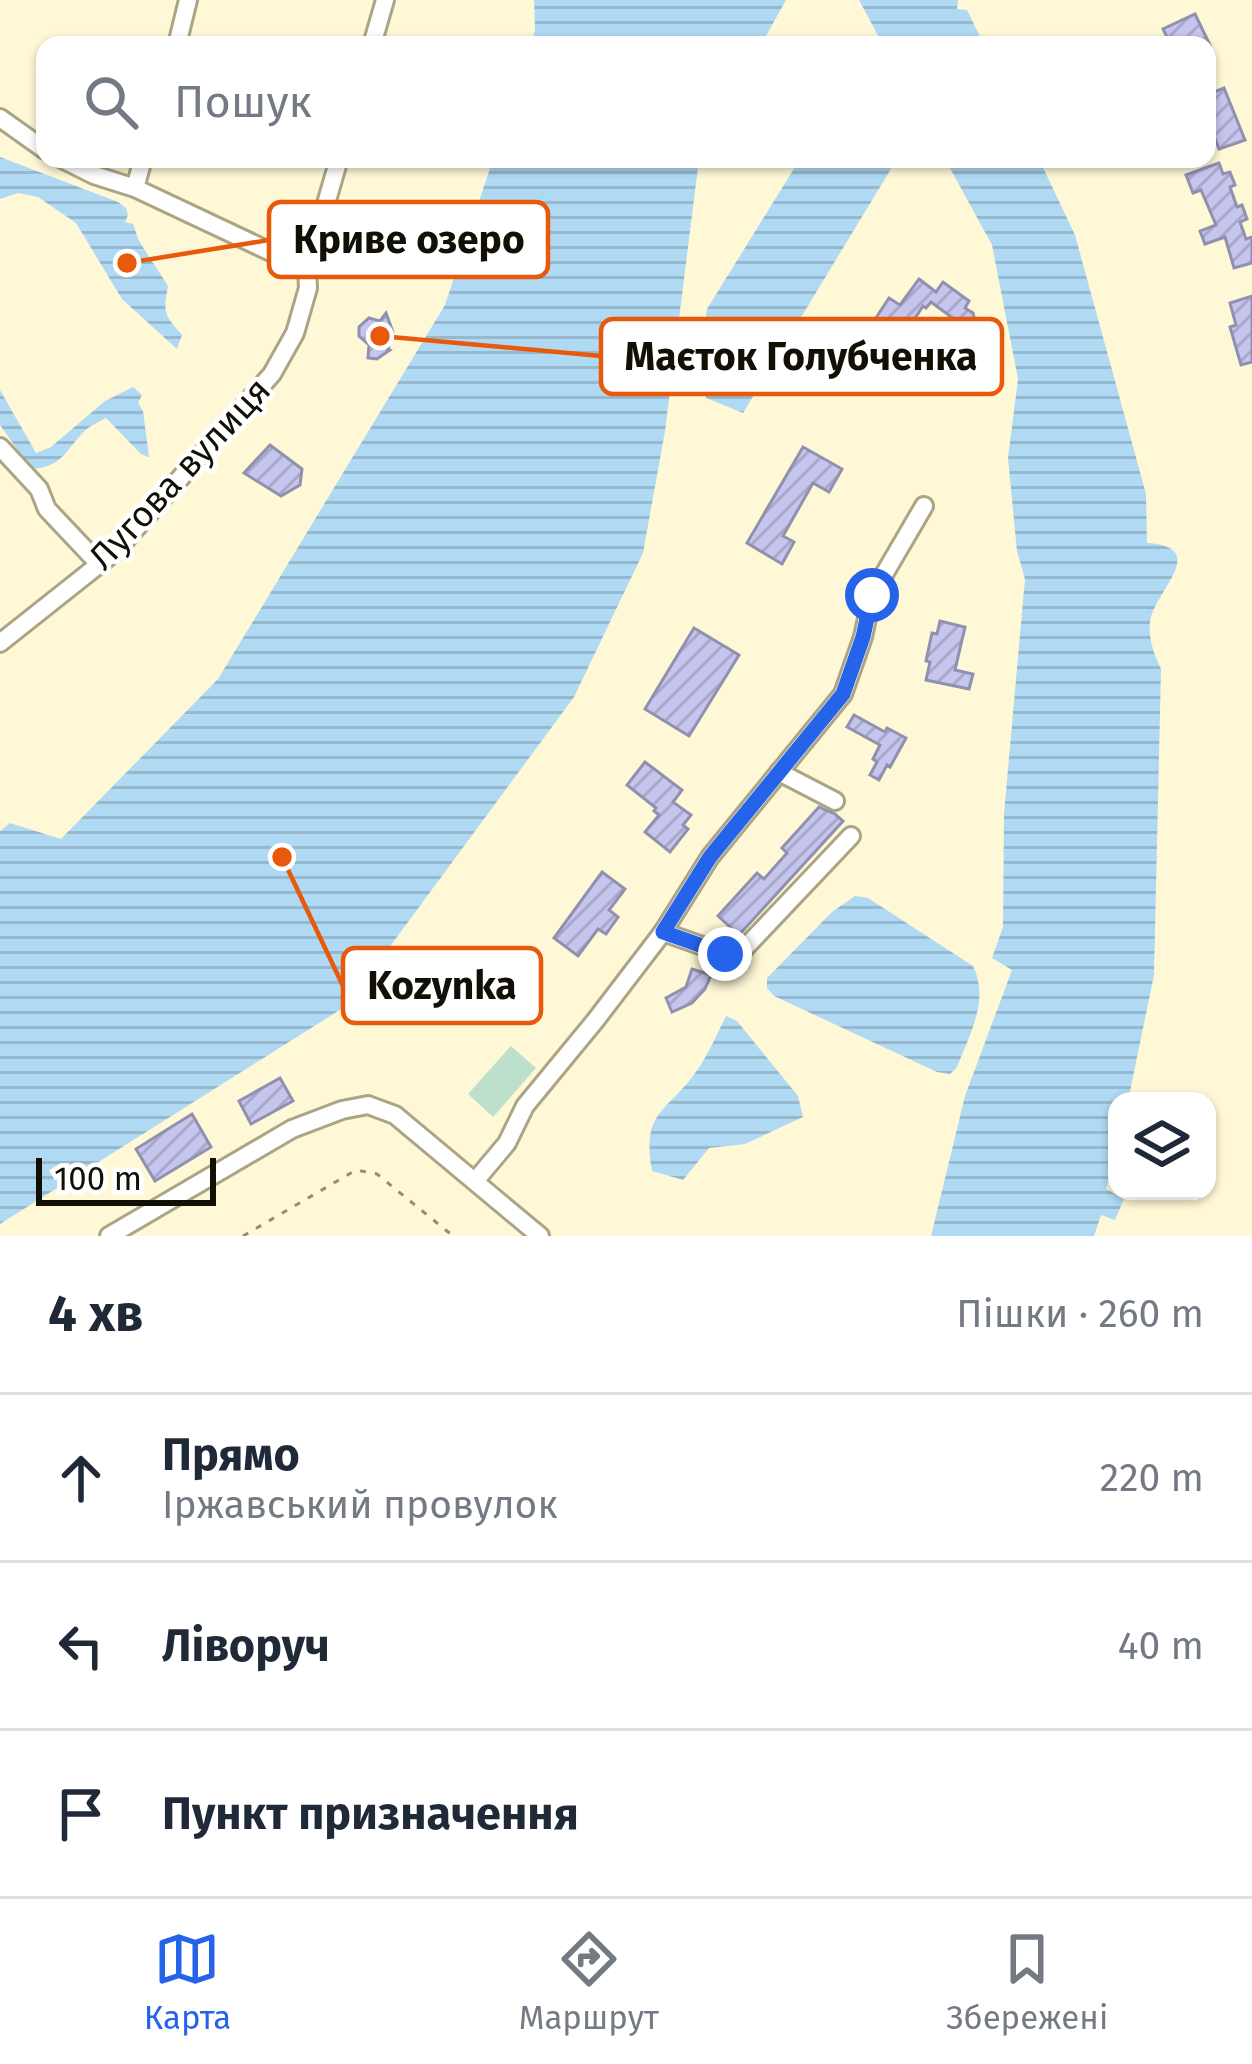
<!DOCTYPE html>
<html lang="uk">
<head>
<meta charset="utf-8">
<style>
	body { margin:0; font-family:"Fira Sans",sans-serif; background:#f6f6f7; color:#1f2937 }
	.controls { position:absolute; right:36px; bottom:36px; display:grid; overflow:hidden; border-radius:24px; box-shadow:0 3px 9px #0004 }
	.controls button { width:108px; height:108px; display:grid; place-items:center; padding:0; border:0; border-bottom:3px solid #e0e1e3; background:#fff; color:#1f2937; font:60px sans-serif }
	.scale { position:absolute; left:36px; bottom:30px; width:180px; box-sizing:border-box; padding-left:12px; border:6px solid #120f05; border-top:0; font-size:33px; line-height:42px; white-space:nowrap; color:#120f05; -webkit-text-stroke:9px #fff; paint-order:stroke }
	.stop { position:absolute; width:36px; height:36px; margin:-27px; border:9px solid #2563eb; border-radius:50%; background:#fff }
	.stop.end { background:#2563eb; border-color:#fff; box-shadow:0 3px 12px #0008 }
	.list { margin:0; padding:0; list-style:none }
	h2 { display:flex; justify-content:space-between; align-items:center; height:156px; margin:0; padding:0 48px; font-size:51px }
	h2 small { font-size:39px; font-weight:400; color:#747a83 }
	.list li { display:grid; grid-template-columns:78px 1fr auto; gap:36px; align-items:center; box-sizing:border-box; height:168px; padding:0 48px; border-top:3px solid #e0e1e3 }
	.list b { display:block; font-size:45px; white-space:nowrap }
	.list p { margin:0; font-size:39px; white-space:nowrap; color:#747a83 }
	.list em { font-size:39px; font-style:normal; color:#747a83 }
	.icon { flex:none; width:66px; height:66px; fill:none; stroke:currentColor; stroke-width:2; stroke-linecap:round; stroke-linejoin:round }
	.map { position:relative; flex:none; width:1252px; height:1236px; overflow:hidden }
	.search { position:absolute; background:#fff; box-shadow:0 3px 9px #0004; left:36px; right:36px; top:36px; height:132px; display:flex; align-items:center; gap:30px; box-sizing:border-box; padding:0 42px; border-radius:24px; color:#747a83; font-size:45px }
	.sheet { height:660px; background:#fff }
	nav { display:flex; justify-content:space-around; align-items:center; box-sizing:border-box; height:168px; border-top:3px solid #e0e1e3; background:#fff; font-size:33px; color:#747a83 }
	nav a { display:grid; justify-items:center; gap:6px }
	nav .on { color:#2563eb }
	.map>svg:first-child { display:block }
	.park { fill:#bde0cd }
	.water { fill:url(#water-rules) }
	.building { fill:url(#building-hatch); stroke:#9091ae; stroke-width:3 }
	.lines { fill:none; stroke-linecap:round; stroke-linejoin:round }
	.minor-casing { stroke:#aba586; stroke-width:22 }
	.path { stroke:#928d77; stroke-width:3; stroke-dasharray:6 9; stroke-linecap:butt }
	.minor { stroke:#fff; stroke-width:16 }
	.route { stroke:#2563eb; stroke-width:15 }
	.labels { text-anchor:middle; stroke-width:9; stroke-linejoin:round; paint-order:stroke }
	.street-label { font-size:36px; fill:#120f05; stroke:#fff }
	.leader { fill:none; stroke:#e8590c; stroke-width:4.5 }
	.callout-dot { fill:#e8590c; stroke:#fff; stroke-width:4.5 }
	.callout { fill:#fff; stroke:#e8590c; stroke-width:4.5 }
	.callout-label { font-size:39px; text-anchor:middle; font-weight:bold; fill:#120f05 }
</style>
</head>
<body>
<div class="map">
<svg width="1252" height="1236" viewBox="0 0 1252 1236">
	<defs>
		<pattern id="water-rules" width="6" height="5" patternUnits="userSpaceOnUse" patternTransform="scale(3)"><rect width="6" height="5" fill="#b0d9f3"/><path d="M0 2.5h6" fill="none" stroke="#96b9cf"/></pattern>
		<pattern id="building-hatch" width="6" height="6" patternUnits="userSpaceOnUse" patternTransform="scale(3)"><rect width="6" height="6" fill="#c5c5ee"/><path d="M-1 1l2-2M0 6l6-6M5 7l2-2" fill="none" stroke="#a8a8cb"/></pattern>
	</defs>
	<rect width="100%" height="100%" fill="#fef8d7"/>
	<path class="park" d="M511,1046L536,1068L493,1117L468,1094Z"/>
	<g class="water">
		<path d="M534,0H786L761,45H530L535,30Z"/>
		<path d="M859,0H958L957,9L967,10L984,45H883Z"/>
		<path d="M0,157L118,202L126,208L128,215L125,222L133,224L139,241L168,286C163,312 164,315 182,335L177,349L122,299L76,223L38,197L18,193L0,199Z"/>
		<path d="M493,159H699L665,431L643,553L574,697L346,1006L0,1224V831L10,823L61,839L218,679L445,305Z"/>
		<path d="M800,159H897L743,413L706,398L697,378L707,309Z"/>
		<path d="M945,159H1039L1075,235L1146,494L1147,543C1212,547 1153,593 1150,622C1148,638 1154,654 1161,669L1154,975L1128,1101H1117V1146L1106,1189L1124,1199L1115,1220L1101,1215L1094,1236H931L965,1096L1012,970L992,958L1003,927L1004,814L1025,579L1017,551L1008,458L1018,379L992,245Z"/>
		<path d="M133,387L142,395L138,403L143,411L149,457L141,454L106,418C100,421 93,424 88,428C66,447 65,467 31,469L0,425V390L36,453L51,447L105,401Z"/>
		<path d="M855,896L868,898L973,966C990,999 969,1036 957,1067L950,1074L937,1072L774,996L767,988V978L832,912Z"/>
		<path d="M726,1016L737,1021L798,1096L803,1117L745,1144L709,1148L683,1180L652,1171C641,1109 668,1113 698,1069C709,1053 717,1034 726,1016Z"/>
	</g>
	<g class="building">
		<path d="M1195,14L1210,45H1171L1163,29Z"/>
		<path d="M1224,88L1245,140L1219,149L1213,133L1207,131V95Z"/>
		<path d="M1219,163L1223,174L1230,172L1235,185L1230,187L1237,207L1242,205L1247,219L1240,222L1246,239L1252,237V263L1234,268L1225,237L1205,244L1200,231L1216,225L1201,190L1193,193L1186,175Z"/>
		<path d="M919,279L936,292L943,282L969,301L965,308L973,313L980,340L961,346L954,319L931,302L926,308L923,306L890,357L862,339L889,298L900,305Z"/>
		<path d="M1252,296V362L1241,365L1230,327L1236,325L1230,303Z"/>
		<path d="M386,313L393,332L388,349L390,350L377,359L368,358L369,345L359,336V327L369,318L380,321Z"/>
		<path d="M270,445L302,469L300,485L281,496L244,473Z"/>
		<path d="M803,447L842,469L829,492L813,483L783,536L794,542L782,564L747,543Z"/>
		<path d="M940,621L965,627L955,670L973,674L969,689L926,680L930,662L926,661L932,633L937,634Z"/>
		<path d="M694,628L739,655L689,736L645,709Z"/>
		<path d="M854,715L885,732L887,728L906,738L890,767L887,765L879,780L870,775L877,762L873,759L880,745L847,727Z"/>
		<path d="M645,762L682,790L673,802L691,815L683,825L688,829L670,852L645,832L659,815L654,811L656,808L627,785Z"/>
		<path d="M819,807L835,814L843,821L739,935L718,916L757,873L764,879L787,853L782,848Z"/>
		<path d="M602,872L625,889L609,910L618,917L606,934L598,929L578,956L554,938Z"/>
		<path d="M692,969L711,975L705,989L692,1003L672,1012L666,998L686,987Z"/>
		<path d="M280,1078L293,1101L251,1124L239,1101Z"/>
		<path d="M192,1114L211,1147L155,1181L136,1149Z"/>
	</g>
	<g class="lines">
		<g class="minor-casing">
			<g id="minor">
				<path d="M177,45L188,0"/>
				<path d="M372,45L385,0"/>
				<path d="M0,118L45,150"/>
				<path d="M62,159L94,175L135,188L307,269"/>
				<path d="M135,188L143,159"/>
				<path d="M0,447L39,489L47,509L98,563"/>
				<path d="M0,643L116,551L272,374L295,333L308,288L307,269L339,159"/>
				<path d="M779,772L835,801"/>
				<path d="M663,932L725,954L742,951L851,836"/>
				<path d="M476,1180L507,1143L525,1106L595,1021L663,932L710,857L843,694L863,637L872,595L924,506"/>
				<path d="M109,1236L292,1129L342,1110L368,1105L395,1115L540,1236"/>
			</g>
		</g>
		<path class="path" d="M243,1236L356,1170L377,1174L453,1236"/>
		<use href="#minor" class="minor"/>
	</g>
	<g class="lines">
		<path class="route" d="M725,954L663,932L710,857L843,694L863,637L872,595"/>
	</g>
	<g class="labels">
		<g class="street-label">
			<text transform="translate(179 473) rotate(-47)" y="13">Лугова вулиця</text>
		</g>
	</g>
	<path class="leader" d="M127 263L269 240M380 336L601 356M282 857L343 986"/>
	<g class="callout-dot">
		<circle cx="127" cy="263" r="12"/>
		<circle cx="380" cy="336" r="12"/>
		<circle cx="282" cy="857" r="12"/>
	</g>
	<g class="callout">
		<rect x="269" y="202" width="279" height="75" rx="12"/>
		<rect x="601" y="319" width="401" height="75" rx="12"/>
		<rect x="343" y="948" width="198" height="75" rx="12"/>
	</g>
	<g class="callout-label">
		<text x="409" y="253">Криве озеро</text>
		<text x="801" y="370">Маєток Голубченка</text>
		<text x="442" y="999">Kozynka</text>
	</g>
</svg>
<div class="controls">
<button><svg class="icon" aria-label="layers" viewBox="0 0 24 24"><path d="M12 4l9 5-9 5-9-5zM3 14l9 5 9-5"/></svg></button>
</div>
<div class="scale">100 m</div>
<div class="stop" style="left:872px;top:595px"></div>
<div class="stop end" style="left:725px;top:954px"></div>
<div class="search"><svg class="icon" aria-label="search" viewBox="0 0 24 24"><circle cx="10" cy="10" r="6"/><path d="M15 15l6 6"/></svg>Пошук</div>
</div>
<section class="sheet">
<h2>4 хв<small>Пішки · 260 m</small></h2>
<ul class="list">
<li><svg class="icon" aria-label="ahead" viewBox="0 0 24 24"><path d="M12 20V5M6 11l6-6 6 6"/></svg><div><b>Прямо</b><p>Іржавський провулок</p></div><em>220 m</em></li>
<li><svg class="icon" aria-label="left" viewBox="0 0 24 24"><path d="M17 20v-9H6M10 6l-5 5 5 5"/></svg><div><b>Ліворуч</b></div><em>40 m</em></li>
<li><svg class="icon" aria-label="arrive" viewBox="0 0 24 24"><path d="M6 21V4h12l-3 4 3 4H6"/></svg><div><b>Пункт призначення</b></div></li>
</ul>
</section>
<nav>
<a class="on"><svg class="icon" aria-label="map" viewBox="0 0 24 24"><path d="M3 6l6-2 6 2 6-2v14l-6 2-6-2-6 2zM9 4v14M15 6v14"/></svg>Карта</a>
<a><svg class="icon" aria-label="directions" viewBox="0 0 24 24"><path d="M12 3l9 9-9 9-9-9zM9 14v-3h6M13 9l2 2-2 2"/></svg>Маршрут</a>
<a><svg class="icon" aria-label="saved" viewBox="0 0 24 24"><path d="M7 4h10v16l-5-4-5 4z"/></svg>Збережені</a>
</nav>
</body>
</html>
